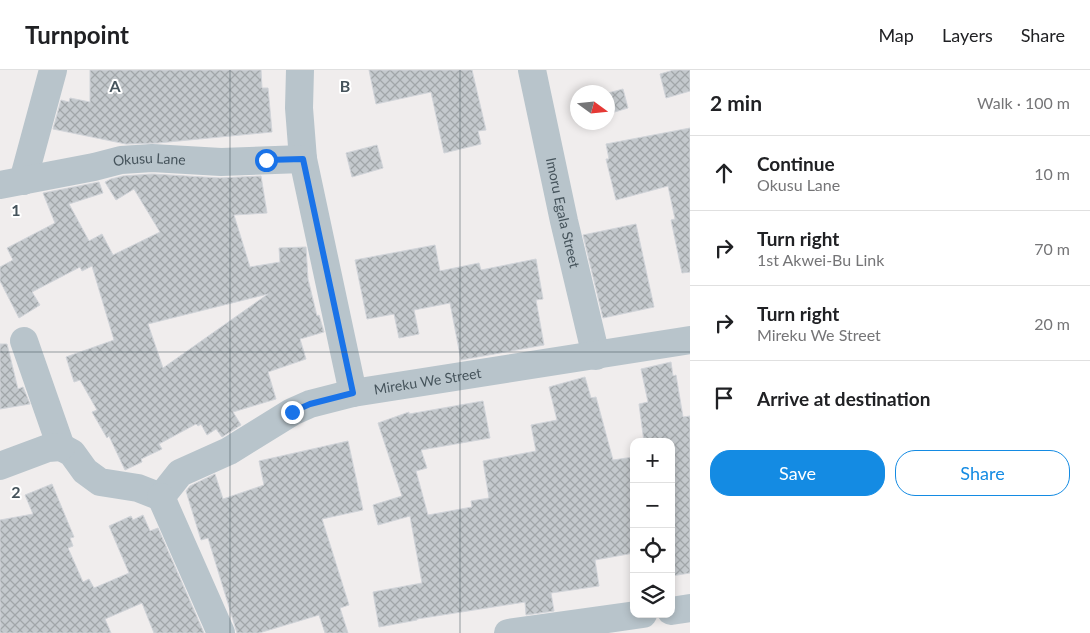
<!DOCTYPE html>
<html lang="en">
<head>
<meta charset="utf-8">
<style>
	body { margin:0; font-family:Lato,sans-serif; background:#f2f2f2; color:#202124 }
	.controls { position:absolute; right:15px; bottom:15px; display:grid; overflow:hidden; border-radius:10px; box-shadow:0 2px 8px #0003 }
	.controls button { width:45px; height:45px; display:grid; place-items:center; padding:0; border:0; border-bottom:1px solid #e0e0e0; background:#fff; color:#202124; font:25px sans-serif }
	.compass { position:absolute; left:570px; top:15px; width:45px; height:45px; border-radius:50%; background:#fff; box-shadow:0 2px 8px #0003; rotate:105deg }
	.stop { position:absolute; width:15px; height:15px; margin:-11px; border:4px solid #1a73e8; border-radius:50%; background:#fff }
	.stop.end { background:#1a73e8; border-color:#fff; box-shadow:0 1px 5px #0008 }
	.list { margin:0; padding:0; list-style:none }
	h2 { display:flex; justify-content:space-between; align-items:center; height:65px; margin:0; padding:0 20px; font-size:21px }
	h2 small { font-size:16px; font-weight:400; color:#757577 }
	.list li { display:grid; grid-template-columns:32px 1fr auto; gap:15px; align-items:center; box-sizing:border-box; height:75px; padding:0 20px; border-top:1px solid #e0e0e0 }
	.list b { display:block; font-size:19px; white-space:nowrap }
	.list p { margin:0; font-size:16px; white-space:nowrap; color:#757577 }
	.list em { font-size:16px; font-style:normal; color:#757577 }
	.actions { display:flex; gap:10px; padding:15px 20px }
	.actions a { flex:1; padding:11px 0; border:1px solid #148be3; border-radius:20px; text-align:center; font-size:18px; color:#148be3 }
	.actions .main { background:#148be3; color:#fff }
	.icon { flex:none; width:28px; height:28px; fill:none; stroke:currentColor; stroke-width:2; stroke-linecap:round; stroke-linejoin:round }
	.map { position:relative; flex:none; width:690px; height:563px; overflow:hidden }
	header { display:flex; align-items:center; gap:30px; box-sizing:border-box; height:70px; padding:0 25px; background:#fff; border-bottom:1px solid #e0e0e0 }
	header strong { font-size:24px }
	nav { display:flex; gap:28px; margin-inline-start:auto; font-size:18px }
	main { display:flex }
	aside { flex:1; background:#fff }
	.map>svg:first-child { display:block }
	.building { fill:url(#building-cross-hatch); stroke:#d1d4d9; fill-rule:evenodd }
	.lines { fill:none; stroke-linecap:round; stroke-linejoin:round }
	.minor { stroke:#b8c4cb; stroke-width:28 }
	.route { stroke:#1a73e8; stroke-width:6 }
	.grid { fill:none; stroke:#45535b; stroke-width:1; stroke-opacity:0.55 }
	.labels { text-anchor:middle; stroke-width:4; stroke-linejoin:round; paint-order:stroke }
	.street-label { font-size:14px; fill:#45535b; stroke:#fff }
	.grid-label { font-size:16px; text-anchor:middle; font-weight:bold; fill:#45535b; stroke:#fff; stroke-width:4; stroke-linejoin:round; paint-order:stroke }
</style>
</head>
<body>
<header>
<strong>Turnpoint</strong>
<nav><a>Map</a><a>Layers</a><a>Share</a></nav>
</header>
<main>
<div class="map">
<svg width="690" height="563" viewBox="0 0 690 563">
	<defs>
		<pattern id="building-cross-hatch" width="8" height="8" patternUnits="userSpaceOnUse" patternTransform="scale(1.25)"><rect width="8" height="8" fill="#c4c9cd"/><path d="M0 0l8 8M0 8l8-8" fill="none" stroke="#a1a6a9"/></pattern>
	</defs>
	<rect width="100%" height="100%" fill="#f0eded"/>
	<g class="building">
		<path d="M90,0H261L262,18H268L272,62L158,73L126,74L53,59L61,30L69,32L70,28L90,32Z"/>
		<path d="M369,0H472L486,60L478,61L481,74L444,83L431,22L376,34Z"/>
		<path d="M674,0H690V21L666,28L660,4Z"/>
		<path d="M623,19L628,38L608,44V23Z"/>
		<path d="M690,58V202L682,203L671,150L675,149L668,116L616,130L606,89H609L606,74Z"/>
		<path d="M377,75L383,98L352,107L346,83Z"/>
		<path d="M152,104L220,108L261,106L267,143L234,145L250,197L280,192L279,178L306,177L308,209L317,246L319,245L324,262L300,269L306,289L268,302L276,329L233,342L241,355L222,367L216,359L207,365L201,354L198,356L196,354L159,374L162,379L141,389L142,392L125,400L109,366L107,368L92,342L97,340L80,310L74,312L66,287L114,270L92,196L82,201L80,197L32,222L40,235L19,248L0,211V197L13,190L7,178L55,153L43,123L99,112L103,123L69,134L89,171L102,164L113,185L160,162L134,119L116,130L105,112L111,109L123,106ZM268,224L163,298L148,254Z"/>
		<path d="M636,154L654,237L603,248L583,165Z"/>
		<path d="M435,175L440,201L479,193L481,200L536,189L543,229L536,230L544,275L461,290L450,233L414,240L419,264L399,268L394,244L367,249L355,190Z"/>
		<path d="M0,274H7L18,319L23,317L30,334L0,339Z"/>
		<path d="M671,292L673,306L676,305L683,347L690,346V503L671,506V372H644L639,334L648,332L641,299Z"/>
		<path d="M585,307L591,328L596,327L613,390L634,387V483L595,490L599,516L551,523L554,541L526,545L525,532L417,549V550L379,557L373,522L422,513L410,446L378,455L373,435L402,426L378,353L409,342V344L483,331L490,368L421,380L427,398L416,401L428,445L472,437L471,431L489,428L483,391L536,381L531,355L557,350L549,317Z"/>
		<path d="M348,371L363,440L322,449L349,535L340,538L348,563H325L319,545L259,563H237L208,468L201,470L186,421L190,416L215,404L223,429L264,415L259,391Z"/>
		<path d="M52,414L74,467L70,468L73,476L68,478L83,512L89,509L94,518L129,503L109,456L131,446L133,450L143,445L150,461L158,458L204,563H154L142,533L105,549L111,563H0V450L33,444L25,425Z"/>
	</g>
	<g class="lines">
		<g class="minor">
			<path d="M300,0L299,38L303,89L353,323"/>
			<path id="s1" d="M532,0L564,151L596,286"/>
			<path d="M23,111L53,0"/>
			<path id="s2" d="M0,115L94,97L121,90L152,88L221,92L303,89"/>
			<path d="M24,271L61,377"/>
			<path d="M61,377L72,383L85,401L100,412L138,418L161,427"/>
			<path d="M0,396L48,378L61,377"/>
			<path id="s3" d="M161,427L180,403L229,381L292,342L310,334L353,323L690,270"/>
			<path d="M161,427L221,563"/>
			<path d="M671,541L690,538"/>
			<path d="M508,563L643,544"/>
		</g>
	</g>
	<g class="lines">
		<path class="route" d="M266,90L303,89L353,323L310,334L292,342"/>
	</g>
	<path class="grid" d="M230,0V563M460,0V563M0,282H690"/>
	<g class="labels">
		<g class="street-label">
			<text dy="5" stroke="none"><textPath href="#s2" startOffset="152">Okusu Lane</textPath></text>
			<text dy="5" stroke="none"><textPath href="#s1" startOffset="146">Imoru Egala Street</textPath></text>
			<text dy="5" stroke="none"><textPath href="#s3" startOffset="298">Mireku We Street</textPath></text>
		</g>
	</g>
	<g class="grid-label">
		<text x="115" y="22">A</text>
		<text x="345" y="22">B</text>
		<text x="16" y="146">1</text>
		<text x="16" y="428">2</text>
	</g>
</svg>
<div class="controls">
<button>+</button>
<button>−</button>
<button><svg class="icon" aria-label="locate" viewBox="0 0 24 24"><circle cx="12" cy="12" r="6"/><path d="M12 2v4M12 18v4M2 12h4M18 12h4"/></svg></button>
<button><svg class="icon" aria-label="layers" viewBox="0 0 24 24"><path d="M12 4l9 5-9 5-9-5zM3 14l9 5 9-5"/></svg></button>
</div>
<svg class="compass" viewBox="-18 -18 36 36"><path d="M0-13l5 13h-10z" fill="#e53935"/><path d="M0 13l5-13h-10z" fill="#757577"/></svg>
<div class="stop" style="left:266px;top:90px"></div>
<div class="stop end" style="left:292px;top:342px"></div>
</div>
<aside>
<h2>2 min<small>Walk · 100 m</small></h2>
<ul class="list">
<li><svg class="icon" aria-label="ahead" viewBox="0 0 24 24"><path d="M12 20V5M6 11l6-6 6 6"/></svg><div><b>Continue</b><p>Okusu Lane</p></div><em>10 m</em></li>
<li><svg class="icon" aria-label="right" viewBox="0 0 24 24"><path d="M7 20v-9h11M14 6l5 5-5 5"/></svg><div><b>Turn right</b><p>1st Akwei-Bu Link</p></div><em>70 m</em></li>
<li><svg class="icon" aria-label="right" viewBox="0 0 24 24"><path d="M7 20v-9h11M14 6l5 5-5 5"/></svg><div><b>Turn right</b><p>Mireku We Street</p></div><em>20 m</em></li>
<li><svg class="icon" aria-label="arrive" viewBox="0 0 24 24"><path d="M6 21V4h12l-3 4 3 4H6"/></svg><div><b>Arrive at destination</b></div></li>
</ul>
<div class="actions"><a class="main">Save</a><a>Share</a></div>
</aside>
</main>
</body>
</html>
